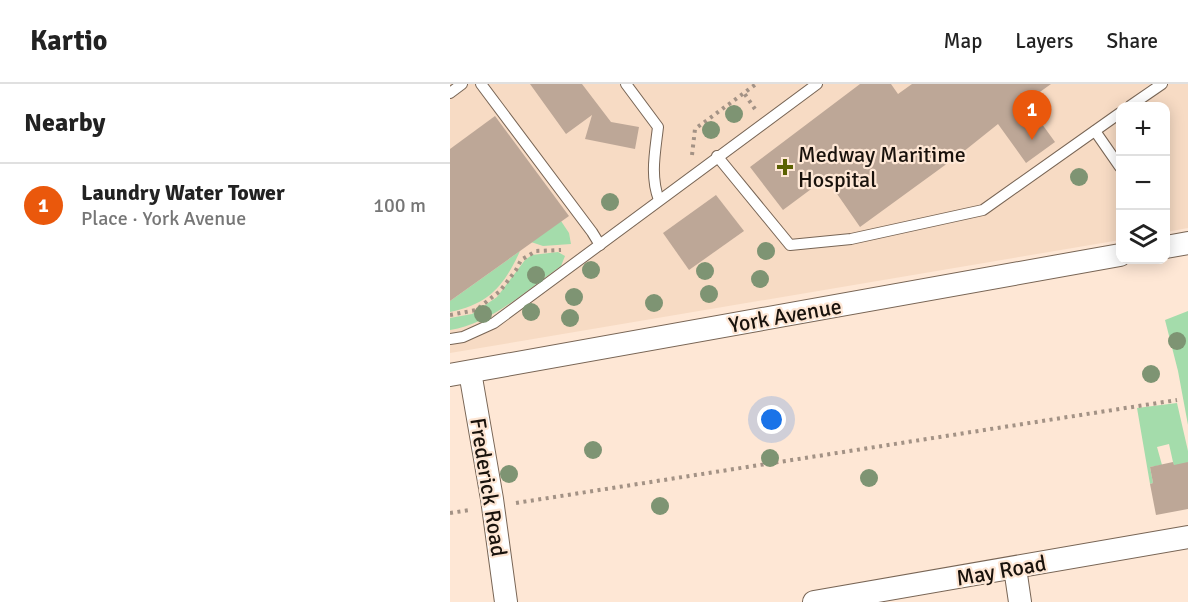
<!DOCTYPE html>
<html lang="en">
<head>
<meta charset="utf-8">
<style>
	body { margin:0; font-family:Signika,sans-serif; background:#f2f2f2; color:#222 }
	.controls { position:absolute; right:18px; top:18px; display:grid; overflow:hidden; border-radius:12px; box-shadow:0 3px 15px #0003 }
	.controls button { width:54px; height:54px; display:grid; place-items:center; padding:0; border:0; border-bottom:2px solid #e0e0e0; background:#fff; color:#222; font:30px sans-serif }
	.you { position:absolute; left:322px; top:336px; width:21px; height:21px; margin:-15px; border:4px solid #fff; border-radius:50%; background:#1a73e8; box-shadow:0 0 0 9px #1a73e833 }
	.badge { display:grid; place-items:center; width:39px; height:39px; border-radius:50%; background:#ea580c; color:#fff; font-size:20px; font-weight:700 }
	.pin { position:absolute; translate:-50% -50px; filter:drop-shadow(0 2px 3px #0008) }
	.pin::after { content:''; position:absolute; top:32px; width:21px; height:18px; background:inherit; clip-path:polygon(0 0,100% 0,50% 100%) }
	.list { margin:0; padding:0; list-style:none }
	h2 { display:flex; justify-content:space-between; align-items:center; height:78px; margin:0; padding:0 24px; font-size:26px }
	h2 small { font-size:20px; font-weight:400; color:#767676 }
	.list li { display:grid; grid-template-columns:39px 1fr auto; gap:18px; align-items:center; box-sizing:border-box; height:84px; padding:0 24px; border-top:2px solid #e0e0e0 }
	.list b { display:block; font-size:22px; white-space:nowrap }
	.list p { margin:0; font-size:20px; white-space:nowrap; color:#767676 }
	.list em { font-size:20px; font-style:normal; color:#767676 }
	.icon { flex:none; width:33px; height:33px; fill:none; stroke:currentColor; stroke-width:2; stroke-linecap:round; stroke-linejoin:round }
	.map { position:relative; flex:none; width:738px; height:518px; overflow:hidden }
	header { display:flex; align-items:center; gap:36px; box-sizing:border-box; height:84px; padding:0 30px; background:#fff; border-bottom:2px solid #e0e0e0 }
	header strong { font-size:28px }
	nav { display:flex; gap:33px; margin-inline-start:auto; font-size:21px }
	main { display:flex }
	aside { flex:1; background:#fff }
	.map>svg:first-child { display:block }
	.built { fill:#f7dbc4 }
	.green { fill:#a4dcab }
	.building { fill:#bda797 }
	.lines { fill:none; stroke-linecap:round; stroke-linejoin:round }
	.lane-casing { stroke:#786555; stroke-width:12 }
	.street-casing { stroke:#786555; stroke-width:24 }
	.path { stroke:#a39285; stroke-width:4; stroke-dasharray:3 4.5; stroke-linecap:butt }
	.lane { stroke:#fff; stroke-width:10 }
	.street { stroke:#fff; stroke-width:22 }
	.tree { fill:#7e9473 }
	.poi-dot { fill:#5a6100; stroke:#fee7d5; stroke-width:2 }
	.labels { text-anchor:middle; stroke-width:4.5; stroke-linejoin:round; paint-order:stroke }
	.poi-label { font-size:22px; fill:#19120c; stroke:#fee7d5; text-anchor:start }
	.street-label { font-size:22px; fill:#19120c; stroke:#fee7d5 }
</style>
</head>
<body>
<header>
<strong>Kartio</strong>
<nav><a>Map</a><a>Layers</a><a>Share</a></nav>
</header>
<main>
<aside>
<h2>Nearby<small></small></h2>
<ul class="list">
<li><span class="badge">1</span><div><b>Laundry Water Tower</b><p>Place · York Avenue</p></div><em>100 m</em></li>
</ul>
</aside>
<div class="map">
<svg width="738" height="518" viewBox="0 0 738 518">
	<rect width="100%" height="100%" fill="#fee7d5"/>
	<path class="built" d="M0,0H738V144L716,148V22H670V156L0,269Z"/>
	<g class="green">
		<path d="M111,137L119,149L121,160L93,162L81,158Z"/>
		<path d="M70,167C54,202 39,220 0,228V217Z"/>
		<path d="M108,168L115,172L111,182C78,205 41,240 0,246V234L22,230L47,213L75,176L82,171Z"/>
		<path d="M738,227V341L728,287L715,236Z"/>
		<path d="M727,319L738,367V378L727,396L719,360L707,363L712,381L700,383L703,399L700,400L687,324Z"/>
	</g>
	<g class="building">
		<path d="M80,0H132L161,38L189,43L185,65L135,55L142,31L116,50Z"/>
		<path d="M410,0H441L448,10L462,0H601L576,18L605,58L576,79L548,40L513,68L410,143L376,94L333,126L300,83Z"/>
		<path d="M45,32L119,132L0,217V65Z"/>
		<path d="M266,111L294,147L239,186L213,149Z"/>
		<path d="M723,378L724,381L738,378V425L706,431L700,400L703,399L700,383Z"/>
	</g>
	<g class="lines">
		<g class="lane-casing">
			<g id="lane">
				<path d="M31,0L142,148L150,161"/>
				<path d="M176,0L208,43C205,69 200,92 209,116"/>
				<path d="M0,9L12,0"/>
				<path d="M680,22L712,0"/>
				<path d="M645,47L670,83"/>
				<path d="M267,72L340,161L401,155L533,126L670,29"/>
				<path d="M0,255L13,253L44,239L367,0"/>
			</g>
		</g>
		<g class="street-casing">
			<g id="street">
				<path d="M716,163L738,159"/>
				<path d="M20,288L42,415L56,518"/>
				<path d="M0,291L670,171"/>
				<path d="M565,484L570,518"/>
				<path d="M364,518L738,453"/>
			</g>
		</g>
		<g class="path">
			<path d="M305,25L294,9L306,0"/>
			<path d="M242,71L245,45L294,9"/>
			<path d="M0,231L26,226L50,207L66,186L71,176L86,167L111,166"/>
			<path d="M66,419L727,316"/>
			<path d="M0,429L20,426"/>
		</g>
		<use href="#lane" class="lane"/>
		<use href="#street" class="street"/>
	</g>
	<g class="tree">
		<circle cx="284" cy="30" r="9"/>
		<circle cx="261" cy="46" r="9"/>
		<circle cx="629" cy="93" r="9"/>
		<circle cx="160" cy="118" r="9"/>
		<circle cx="316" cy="167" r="9"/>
		<circle cx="141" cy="186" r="9"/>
		<circle cx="255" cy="187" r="9"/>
		<circle cx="86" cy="191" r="9"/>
		<circle cx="310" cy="195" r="9"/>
		<circle cx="259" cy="210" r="9"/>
		<circle cx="124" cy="213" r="9"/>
		<circle cx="204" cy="219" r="9"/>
		<circle cx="81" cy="228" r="9"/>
		<circle cx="33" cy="230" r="9"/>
		<circle cx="120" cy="234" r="9"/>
		<circle cx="727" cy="257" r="9"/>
		<circle cx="701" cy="290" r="9"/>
		<circle cx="143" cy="366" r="9"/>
		<circle cx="320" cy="374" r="9"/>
		<circle cx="59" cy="390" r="9"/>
		<circle cx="419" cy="394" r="9"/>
		<circle cx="210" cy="422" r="9"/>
	</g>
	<path class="poi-dot" d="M332 74h6v6h6v6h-6v6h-6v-6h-6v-6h6z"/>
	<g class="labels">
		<g class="poi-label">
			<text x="348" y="78">Medway Maritime<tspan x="348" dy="25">Hospital</tspan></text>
		</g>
		<g class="street-label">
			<text transform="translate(335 231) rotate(-10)" y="8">York Avenue</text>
			<text transform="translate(39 403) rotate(81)" y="8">Frederick Road</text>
			<text transform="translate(551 486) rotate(-10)" y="8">May Road</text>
		</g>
	</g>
</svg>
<div class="controls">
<button>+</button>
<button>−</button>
<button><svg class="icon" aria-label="layers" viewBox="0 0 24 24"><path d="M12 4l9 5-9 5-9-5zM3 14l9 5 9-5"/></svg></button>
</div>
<div class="you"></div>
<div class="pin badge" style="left:582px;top:56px">1</div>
</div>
</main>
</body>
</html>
